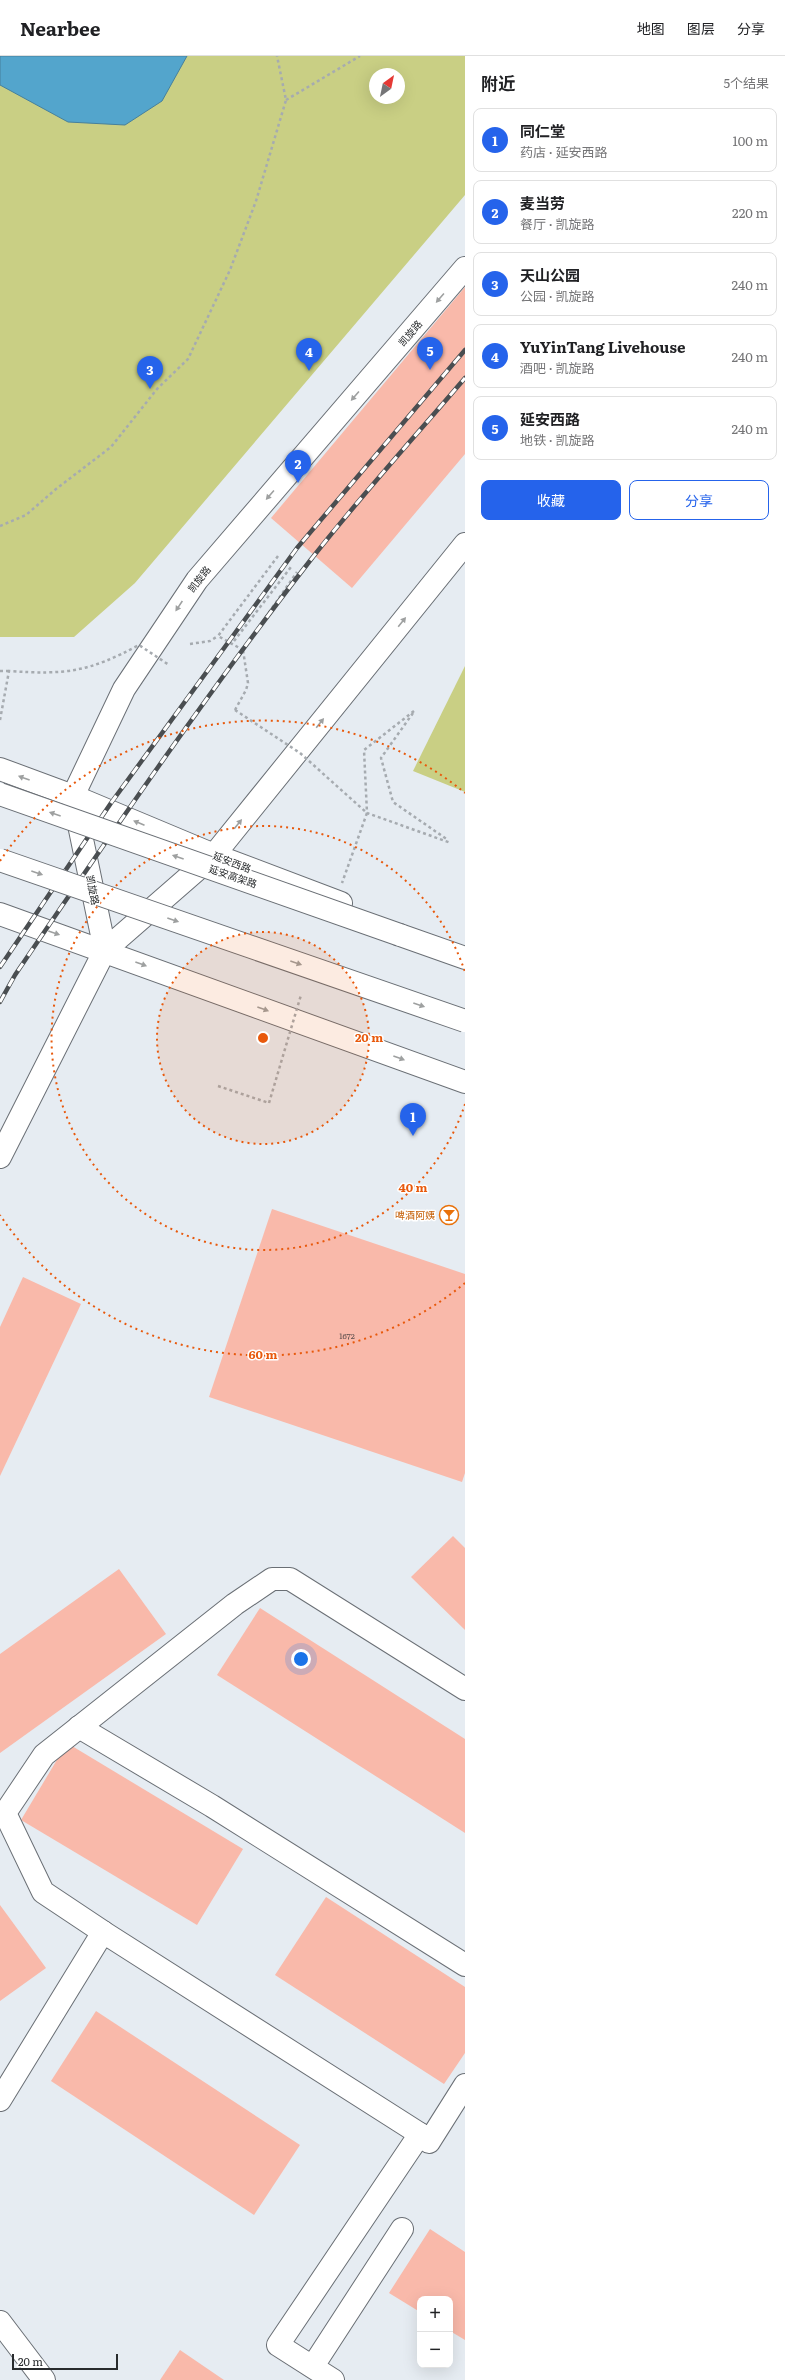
<!DOCTYPE html>
<html lang="zh">
<head>
<meta charset="utf-8">
<style>
	body { margin:0; font-family:Literata,"Noto Sans SC",serif; background:#f6f6f6; color:#202124 }
	.controls { position:absolute; right:12px; bottom:12px; display:grid; overflow:hidden; border-radius:8px; box-shadow:0 4px 16px #0002 }
	.controls button { width:36px; height:36px; display:grid; place-items:center; padding:0; border:0; border-bottom:1px solid #e0e0e0; background:#fff; color:#202124; font:20px sans-serif }
	.compass { position:absolute; left:369px; top:12px; width:36px; height:36px; border-radius:50%; background:#fff; box-shadow:0 4px 16px #0002; rotate:33deg }
	.scale { position:absolute; left:12px; bottom:10px; width:106px; box-sizing:border-box; padding-left:4px; border:2px solid #282b2d; border-top:0; font-size:11px; line-height:14px; white-space:nowrap; color:#282b2d; -webkit-text-stroke:3px #fff; paint-order:stroke }
	.you { position:absolute; left:301px; top:1603px; width:14px; height:14px; margin:-10px; border:3px solid #fff; border-radius:50%; background:#1a73e8; box-shadow:0 0 0 6px #1a73e833 }
	.badge { display:grid; place-items:center; width:26px; height:26px; border-radius:50%; background:#2563eb; color:#fff; font-size:13px; font-weight:700 }
	.pin { position:absolute; translate:-50% -33px; filter:drop-shadow(0 1px 2px #0008) }
	.pin::after { content:''; position:absolute; top:21px; width:14px; height:12px; background:inherit; clip-path:polygon(0 0,100% 0,50% 100%) }
	.list { margin:0; padding:0; list-style:none }
	h2 { display:flex; justify-content:space-between; align-items:center; height:52px; margin:0; padding:0 16px; font-size:17px }
	h2 small { font-size:13px; font-weight:400; color:#757577 }
	.list li { display:grid; grid-template-columns:26px 1fr auto; gap:12px; align-items:center; box-sizing:border-box; height:64px; margin:0 8px 8px; padding:0 8px; border:1px solid #e0e0e0; border-radius:8px }
	.list b { display:block; font-size:15px; white-space:nowrap }
	.list p { margin:0; font-size:13px; white-space:nowrap; color:#757577 }
	.list em { font-size:13px; font-style:normal; color:#757577 }
	.actions { display:flex; gap:8px; padding:12px 16px }
	.actions a { flex:1; padding:9px 0; border:1px solid #2563eb; border-radius:8px; text-align:center; font-size:14px; color:#2563eb }
	.actions .main { background:#2563eb; color:#fff }
	.map { position:relative; flex:none; width:465px; height:2324px; overflow:hidden }
	header { display:flex; align-items:center; gap:24px; box-sizing:border-box; height:56px; padding:0 20px; background:#fff; border-bottom:1px solid #e0e0e0 }
	header strong { font-size:19px }
	nav { display:flex; gap:22px; margin-inline-start:auto; font-size:14px }
	main { display:flex }
	aside { flex:1; background:#fff }
	.map>svg:first-child { display:block }
	.green { fill:#c9cf84; fill-rule:evenodd }
	.water { fill:#53a5cc; stroke:#46809c }
	.building { fill:#f9b9aa }
	.lines { fill:none; stroke-linecap:round; stroke-linejoin:round }
	.street-casing { stroke:#6a6f75; stroke-width:24 }
	.secondary-casing { stroke:#6a6f75; stroke-width:24 }
	.primary-casing { stroke:#6a6f75; stroke-width:24 }
	.highway-casing { stroke:#6a6f75; stroke-width:24 }
	.path { stroke:#a6abb0; stroke-width:2.5; stroke-dasharray:3 3; stroke-linecap:butt }
	.street { stroke:#fff; stroke-width:22 }
	.secondary { stroke:#fff; stroke-width:22 }
	.primary { stroke:#fff; stroke-width:22 }
	.highway { stroke:#fff; stroke-width:22 }
	.rail-casing { stroke:#4a4e51; stroke-width:4.5 }
	.rail { stroke:#fff; stroke-width:3; stroke-dasharray:9; stroke-linecap:butt }
	.highway-bridge-casing { stroke:#6a6f75; stroke-width:24; stroke-linecap:butt }
	.path-bridge { stroke:#a6abb0; stroke-width:2.5; stroke-dasharray:3 3; stroke-linecap:butt }
	.highway-bridge { stroke:#fff; stroke-width:22 }
	.oneway { fill:#9ea0a0 }
	.ring { fill:none; stroke:#e8590c; stroke-width:2; stroke-dasharray:2 4 }
	.labels { text-anchor:middle; stroke-width:3; stroke-linejoin:round; paint-order:stroke }
	.number-label { font-size:8px; fill:#5c4e4c }
	.street-label { font-size:10px; fill:#282b2d; stroke:#fff }
	.food-label { font-size:10px; fill:#c56008; stroke:#fff; text-anchor:end }
	.centre { fill:#e8590c; stroke:#fff; stroke-width:2 }
	.ring-label { font-size:12px; text-anchor:middle; font-weight:bold; fill:#e8590c; stroke:#fff; stroke-width:3; stroke-linejoin:round; paint-order:stroke }
</style>
</head>
<body>
<header>
<strong>Nearbee</strong>
<nav><a>地图</a><a>图层</a><a>分享</a></nav>
</header>
<main>
<div class="map">
<svg width="465" height="2324" viewBox="0 0 465 2324">
	<rect width="100%" height="100%" fill="#e6ecf2"/>
	<g class="green">
		<path d="M0,0H465V139L135,527L74,581H0ZM375,18H399V42H375Z"/>
		<path d="M465,610V736L413,715Z"/>
	</g>
	<path class="water" d="M0,0H187L162,45L125,69L68,66L0,29Z"/>
	<g class="building">
		<path d="M465,231V398L352,532L271,462Z"/>
		<path d="M272,1153L465,1218V1417L462,1426L209,1341Z"/>
		<path d="M23,1221L81,1248L0,1420V1271Z"/>
		<path d="M453,1480L465,1492V1574L411,1521Z"/>
		<path d="M119,1513L166,1578L0,1697V1598Z"/>
		<path d="M260,1552L465,1683V1777L217,1619Z"/>
		<path d="M67,1687L243,1793L197,1869L21,1764Z"/>
		<path d="M326,1841L465,1931V1997L444,2028L275,1919Z"/>
		<path d="M0,1849L46,1912L0,1945Z"/>
		<path d="M96,1955L300,2089L254,2159L51,2025Z"/>
		<path d="M430,2173L465,2196V2284L450,2275V2243H420V2256L389,2237Z"/>
		<path d="M180,2294L224,2324H160Z"/>
	</g>
	<g class="lines">
		<g class="street-casing">
			<g id="street">
				<path d="M79,1671L212,1750L465,1909"/>
				<path d="M103,1876L43,1836L5,1757L44,1699L235,1548L272,1523H290L465,1633"/>
				<path d="M0,2044L103,1876L420,2078L278,2289L333,2324"/>
				<path d="M420,2078L429,2086L465,2029"/>
				<path d="M0,2266L44,2324"/>
				<path d="M313,2310L402,2173"/>
			</g>
		</g>
		<g class="secondary-casing">
			<g id="secondary">
				<path d="M105,894L73,740L124,633L197,524L465,212"/>
				<path d="M0,1101L105,894L214,799L465,488"/>
			</g>
		</g>
		<g class="primary-casing">
			<g id="primary">
				<path d="M0,713L73,740L214,799L341,847"/>
				<path d="M0,858L465,1026"/>
			</g>
		</g>
		<g class="highway-casing">
			<path id="highway" d="M400,879L465,902"/>
		</g>
		<g class="path">
			<path d="M286,44L360,0"/>
			<path d="M0,470L26,459L56,433L111,391L157,333L188,303L230,214L256,145L286,44L277,0"/>
			<path d="M278,500L218,580L243,594L297,516"/>
			<path d="M234,585L291,511"/>
			<path d="M190,588L210,585L218,580"/>
			<path d="M0,615H9"/>
			<path d="M235,654L246,634L248,627L243,594"/>
			<path d="M414,655L364,694L367,757L451,787"/>
			<path d="M413,657L381,702L393,746L448,784"/>
			<path d="M218,1030L269,1047"/>
		</g>
		<use href="#street" class="street"/>
		<use href="#secondary" class="secondary"/>
		<use href="#primary" class="primary"/>
		<use href="#highway" class="highway"/>
		<g class="rail-casing">
			<g id="rail">
				<path d="M0,911L111,747L297,492L465,294"/>
				<path d="M0,946L15,919C110,779 205,640 309,506C358,443 413,383 465,322"/>
			</g>
		</g>
		<use href="#rail" class="rail"/>
		<g class="highway-bridge-casing">
			<g id="highway-bridge">
				<path d="M0,738L400,879"/>
				<path d="M0,804L465,965"/>
			</g>
		</g>
		<g class="path-bridge">
			<path d="M235,654L300,697L367,757L342,827"/>
			<path d="M0,664L9,615C65,619 89,616 139,589L169,609"/>
			<path d="M269,1047L301,939"/>
		</g>
		<use href="#highway-bridge" class="highway-bridge"/>
	</g>
	<defs><path id="oneway-solid" d="M-6-.8H1V-3.2L6.5 0L1 3.2V.8H-6Z"/></defs>
	<g class="oneway">
		<use href="#oneway-solid" transform="translate(440 242) rotate(131)"/>
		<use href="#oneway-solid" transform="translate(355 340) rotate(131)"/>
		<use href="#oneway-solid" transform="translate(270 439) rotate(131)"/>
		<use href="#oneway-solid" transform="translate(179 550) rotate(124)"/>
		<use href="#oneway-solid" transform="translate(402 566) rotate(-51)"/>
		<use href="#oneway-solid" transform="translate(320 667) rotate(-51)"/>
		<use href="#oneway-solid" transform="translate(24 722) rotate(-160)"/>
		<use href="#oneway-solid" transform="translate(55 758) rotate(-161)"/>
		<use href="#oneway-solid" transform="translate(139 767) rotate(-157)"/>
		<use href="#oneway-solid" transform="translate(238 768) rotate(-51)"/>
		<use href="#oneway-solid" transform="translate(178 801) rotate(-161)"/>
		<use href="#oneway-solid" transform="translate(37 817) rotate(19)"/>
		<use href="#oneway-solid" transform="translate(173 864) rotate(19)"/>
		<use href="#oneway-solid" transform="translate(54 877) rotate(19)"/>
		<use href="#oneway-solid" transform="translate(296 907) rotate(19)"/>
		<use href="#oneway-solid" transform="translate(141 908) rotate(20)"/>
		<use href="#oneway-solid" transform="translate(419 949) rotate(19)"/>
		<use href="#oneway-solid" transform="translate(263 953) rotate(20)"/>
		<use href="#oneway-solid" transform="translate(399 1002) rotate(20)"/>
	</g>
	<circle cx="263" cy="982" r="106" fill="#e8590c" fill-opacity=".12"/>
	<g class="ring">
		<circle cx="263" cy="982" r="106"/>
		<path d="M465 1048A212 212 0 1 1 465 916"/>
		<path d="M465 1227A317 317 0 0 1 0 1159M0 805A317 317 0 0 1 465 737"/>
	</g>
	<defs>
		<g id="bar-ring" transform="scale(1)"><circle r="9.5" fill="#fff" stroke="#e8710a" stroke-width="1.5"/><path d="M-6-5H6L.8 .8V4.5H3.5V6h-7V4.5H-.8V.8Z" fill="#e8710a"/></g>
	</defs>
	<g fill-rule="evenodd">
		<use href="#bar-ring" x="449" y="1159"/>
	</g>
	<g class="labels">
		<g class="number-label">
			<text x="347" y="1283">1672</text>
		</g>
		<g class="street-label">
			<text transform="translate(410 277) rotate(-49)" y="4">凯旋路</text>
			<text transform="translate(199 523) rotate(-52)" y="4">凯旋路</text>
			<text transform="translate(232 806) rotate(21)" y="4">延安西路</text>
			<text transform="translate(233 820) rotate(19)" y="4">延安高架路</text>
			<text transform="translate(93 834) rotate(79)" y="4">凯旋路</text>
		</g>
		<g class="food-label">
			<text x="435" y="1163">啤酒阿姨</text>
		</g>
	</g>
	<circle cx="263" cy="982" r="6" class="centre"/>
	<g class="ring-label">
		<text x="369" y="986">20 m</text>
		<text x="413" y="1136">40 m</text>
		<text x="263" y="1303">60 m</text>
	</g>
</svg>
<div class="controls">
<button>+</button>
<button>−</button>
</div>
<svg class="compass" viewBox="-18 -18 36 36"><path d="M0-13l5 13h-10z" fill="#e53935"/><path d="M0 13l5-13h-10z" fill="#757577"/></svg>
<div class="scale">20 m</div>
<div class="you"></div>
<div class="pin badge" style="left:413px;top:1080px">1</div>
<div class="pin badge" style="left:298px;top:427px">2</div>
<div class="pin badge" style="left:150px;top:333px">3</div>
<div class="pin badge" style="left:309px;top:315px">4</div>
<div class="pin badge" style="left:430px;top:314px">5</div>
</div>
<aside>
<h2>附近<small>5个结果</small></h2>
<ul class="list">
<li><span class="badge">1</span><div><b>同仁堂</b><p>药店 · 延安西路</p></div><em>100 m</em></li>
<li><span class="badge">2</span><div><b>麦当劳</b><p>餐厅 · 凯旋路</p></div><em>220 m</em></li>
<li><span class="badge">3</span><div><b>天山公园</b><p>公园 · 凯旋路</p></div><em>240 m</em></li>
<li><span class="badge">4</span><div><b>YuYinTang Livehouse</b><p>酒吧 · 凯旋路</p></div><em>240 m</em></li>
<li><span class="badge">5</span><div><b>延安西路</b><p>地铁 · 凯旋路</p></div><em>240 m</em></li>
</ul>
<div class="actions"><a class="main">收藏</a><a>分享</a></div>
</aside>
</main>
</body>
</html>
